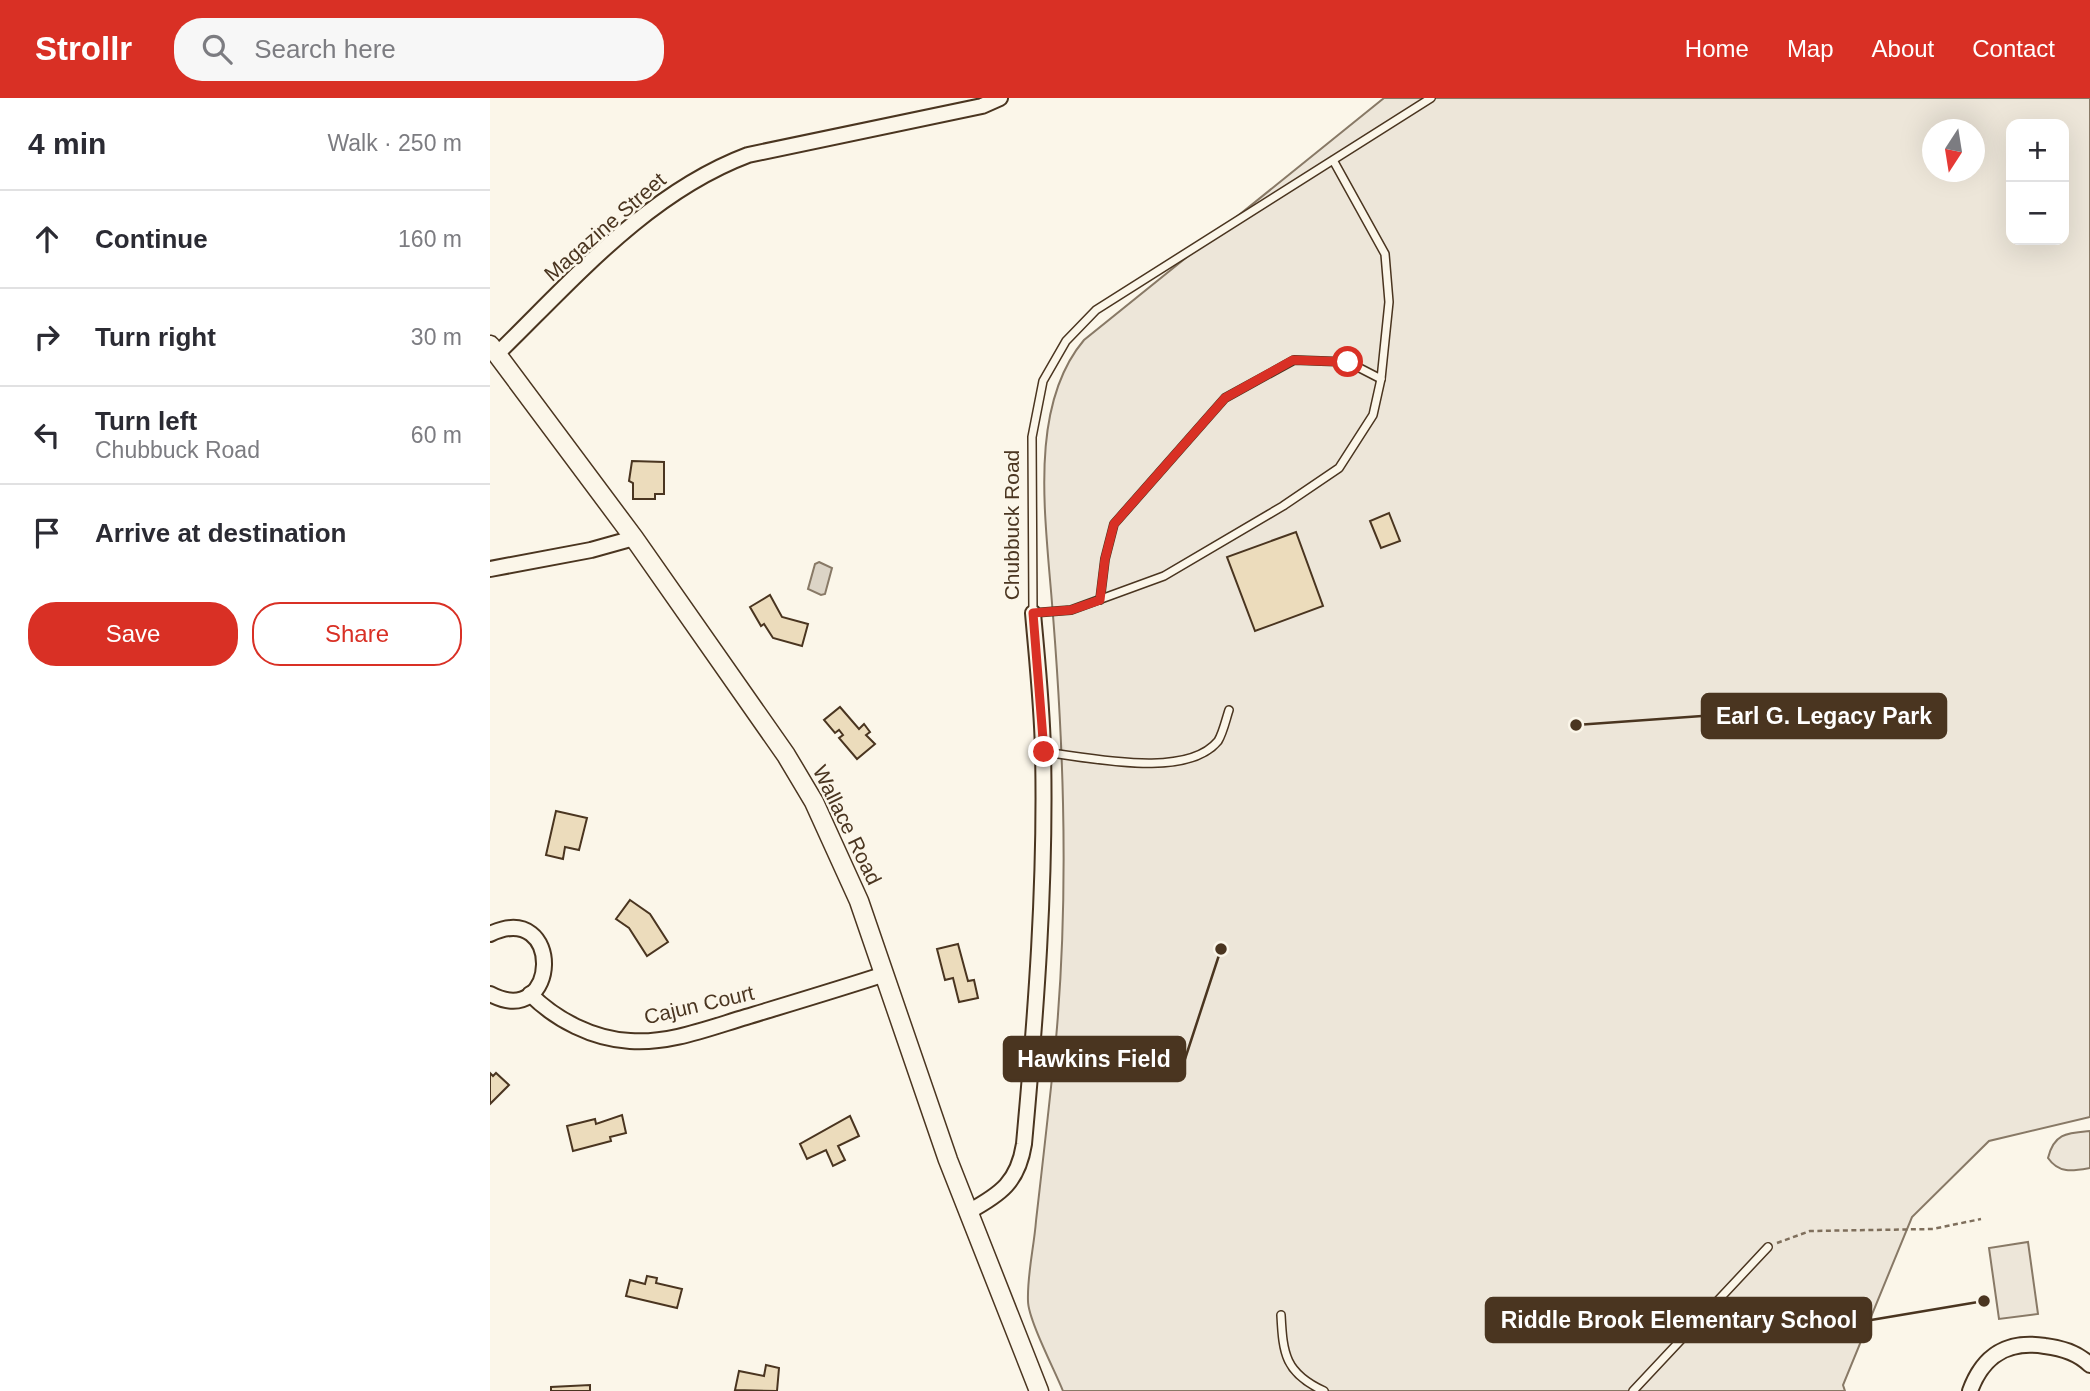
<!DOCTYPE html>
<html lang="en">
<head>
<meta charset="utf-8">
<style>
	body { margin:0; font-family:Helvetica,sans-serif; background:#f7f7f7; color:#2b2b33 }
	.controls { position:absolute; right:21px; top:21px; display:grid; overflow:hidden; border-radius:14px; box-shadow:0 7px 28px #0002 }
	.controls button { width:63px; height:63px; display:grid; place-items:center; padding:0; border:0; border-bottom:2px solid #e1e1e2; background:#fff; color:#2b2b33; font:35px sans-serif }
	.compass { position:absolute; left:1432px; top:21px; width:63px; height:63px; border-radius:50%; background:#fff; box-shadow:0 7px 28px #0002; rotate:192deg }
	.stop { position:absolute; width:21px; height:21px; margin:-16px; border:5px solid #d93025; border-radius:50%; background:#fff }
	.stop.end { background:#d93025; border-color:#fff; box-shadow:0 2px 7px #0008 }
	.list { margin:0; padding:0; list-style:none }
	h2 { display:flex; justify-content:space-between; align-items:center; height:91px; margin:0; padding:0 28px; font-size:30px }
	h2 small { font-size:23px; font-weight:400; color:#7c7c81 }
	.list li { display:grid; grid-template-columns:46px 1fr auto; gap:21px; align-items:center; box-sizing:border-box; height:98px; padding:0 28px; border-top:2px solid #e1e1e2 }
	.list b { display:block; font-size:26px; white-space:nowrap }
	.list p { margin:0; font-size:23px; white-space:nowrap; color:#7c7c81 }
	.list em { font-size:23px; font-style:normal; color:#7c7c81 }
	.actions { display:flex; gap:14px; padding:21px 28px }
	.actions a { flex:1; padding:16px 0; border:2px solid #d93025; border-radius:28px; text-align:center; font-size:24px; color:#d93025 }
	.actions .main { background:#d93025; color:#fff }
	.icon { flex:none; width:38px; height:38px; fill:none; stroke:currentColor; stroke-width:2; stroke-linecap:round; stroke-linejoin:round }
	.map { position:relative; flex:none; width:1600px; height:1293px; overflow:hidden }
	header { display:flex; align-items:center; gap:42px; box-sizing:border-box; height:98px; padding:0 35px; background:#d93025; color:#fff }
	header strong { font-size:33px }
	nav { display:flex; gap:38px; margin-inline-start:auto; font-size:24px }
	.search { width:490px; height:63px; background:#f7f7f7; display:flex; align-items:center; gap:18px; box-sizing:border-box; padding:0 24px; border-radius:28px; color:#7c7c81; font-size:26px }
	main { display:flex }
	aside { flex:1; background:#fff }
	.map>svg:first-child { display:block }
	.green { fill:#ede6d9; stroke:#887966; stroke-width:2; fill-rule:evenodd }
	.water { fill:#dcd4c6; stroke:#887966; stroke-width:2 }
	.building { fill:#ecdcbc; stroke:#4a3520; stroke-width:2 }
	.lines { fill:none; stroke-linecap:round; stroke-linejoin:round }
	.service-casing { stroke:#4a3520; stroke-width:10 }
	.minor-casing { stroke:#4a3520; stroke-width:18 }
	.tertiary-casing { stroke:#4a3520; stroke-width:21 }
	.path { stroke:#7f6f5c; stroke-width:2.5; stroke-dasharray:5 3.5; stroke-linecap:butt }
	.service { stroke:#fbf6e9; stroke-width:7 }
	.minor { stroke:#fbf6e9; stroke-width:14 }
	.tertiary { stroke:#fbf6e9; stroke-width:18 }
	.route { stroke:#d93025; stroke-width:9 }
	.labels { text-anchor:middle; stroke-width:5; stroke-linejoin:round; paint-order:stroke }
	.street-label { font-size:21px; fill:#4a3520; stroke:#fbf6e9 }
	.leader { fill:none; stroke:#4a3520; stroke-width:2.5 }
	.callout-dot { fill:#4a3520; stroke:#fbf6e9; stroke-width:2.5 }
	.callout { fill:#4a3520; stroke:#4a3520; stroke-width:2.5 }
	.callout-label { font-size:23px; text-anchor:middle; font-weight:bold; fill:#fff }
</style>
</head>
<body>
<header>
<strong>Strollr</strong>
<div class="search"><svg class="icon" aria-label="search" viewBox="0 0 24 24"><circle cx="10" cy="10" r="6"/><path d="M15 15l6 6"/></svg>Search here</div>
<nav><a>Home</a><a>Map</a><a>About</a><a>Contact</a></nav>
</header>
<main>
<aside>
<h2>4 min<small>Walk · 250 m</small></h2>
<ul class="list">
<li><svg class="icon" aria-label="ahead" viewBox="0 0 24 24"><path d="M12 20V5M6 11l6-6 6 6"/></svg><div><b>Continue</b></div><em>160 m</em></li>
<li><svg class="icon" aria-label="right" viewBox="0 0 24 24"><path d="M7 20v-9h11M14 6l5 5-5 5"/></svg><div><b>Turn right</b></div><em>30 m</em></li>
<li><svg class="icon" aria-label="left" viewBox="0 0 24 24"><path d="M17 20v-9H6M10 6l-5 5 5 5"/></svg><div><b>Turn left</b><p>Chubbuck Road</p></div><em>60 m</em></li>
<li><svg class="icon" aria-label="arrive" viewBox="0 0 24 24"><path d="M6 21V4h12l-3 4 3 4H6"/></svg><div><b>Arrive at destination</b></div></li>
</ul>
<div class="actions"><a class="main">Save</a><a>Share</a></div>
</aside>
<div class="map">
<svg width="1600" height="1293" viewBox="0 0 1600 1293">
	<rect width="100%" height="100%" fill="#fbf6e9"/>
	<g class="green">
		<path d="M894,0H1600V1019L1499,1043L1422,1119L1353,1287L1355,1293H573C565,1273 538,1221 538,1203C537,1177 544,1149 546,1123C553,1062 560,1002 566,941C580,784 573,626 559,470C553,397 544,301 594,242ZM1521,26H1574V142H1521ZM1442,32H1484V74H1442Z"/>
		<path d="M1600,1033V1070C1583,1073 1569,1076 1558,1060C1564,1035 1577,1035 1600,1033Z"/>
		<path d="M1538,1144L1548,1216L1509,1221L1499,1150Z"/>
	</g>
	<path class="water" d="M329,464L342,470L335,496L331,497L318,491L325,466Z"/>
	<g class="building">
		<path d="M142,363L174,364V396H165V401H143V385L139,383Z"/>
		<path d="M899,415L910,443L891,450L880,423Z"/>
		<path d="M806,434L833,508L765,533L737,459Z"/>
		<path d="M280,497L292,519L318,526L312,548L283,540L274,526L271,528L260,509Z"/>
		<path d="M350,609L369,631L374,626L380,634L376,637L385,646L367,661L349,640L353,637L349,632L345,635L334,622Z"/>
		<path d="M66,713L97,720L89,752L75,749L73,761L56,757Z"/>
		<path d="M140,802L160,816L178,844L157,858L139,830L126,821Z"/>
		<path d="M468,846L478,883L484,882L488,900L469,904L463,880L455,882L447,851Z"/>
		<path d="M0,975L3,978L6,975L19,987L0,1006Z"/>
		<path d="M132,1017L136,1035L120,1039L121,1043L83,1053L77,1028L105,1021L106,1026Z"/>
		<path d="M360,1018L369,1038L348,1048L355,1062L343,1068L336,1052L317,1061L310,1046Z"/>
		<path d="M157,1178L167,1180L166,1185L192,1191L187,1210L136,1198L140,1182L155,1186Z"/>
		<path d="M276,1267L289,1270L287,1293L245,1292L249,1273L274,1278Z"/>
		<path d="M100,1287V1293H61V1289Z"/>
	</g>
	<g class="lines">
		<g class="service-casing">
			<g id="service">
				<path d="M843,62L895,156L899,204L891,281L883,317L849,370L793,408L674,478L581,512L543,515L542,339L553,283L576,243L606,212L941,0"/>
				<path d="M610,502L615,461L624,426L735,300L804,262L858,264L891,281"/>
				<path d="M553,654C598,659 696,682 728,643C733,635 736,621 739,612"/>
				<path d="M791,1217C793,1256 795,1275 834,1293"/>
				<path d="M1143,1293L1278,1149"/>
			</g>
		</g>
		<g class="minor-casing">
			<g id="minor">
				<path d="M7,256C83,182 157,95 258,57L492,8L510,0"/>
				<path d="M0,471L101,452L144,440"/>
				<path d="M0,836C74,801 70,933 0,896"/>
				<path d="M40,896C66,922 103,941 140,943C179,946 219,930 256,919C302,905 349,891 395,876"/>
				<path d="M478,1114C511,1096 528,1084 534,1046C546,915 556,784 553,653C552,607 547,561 543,515"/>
				<path d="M1480,1293C1493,1257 1518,1242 1555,1248C1572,1250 1588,1255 1600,1267"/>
			</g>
		</g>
		<g class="tertiary-casing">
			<path id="tertiary" d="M0,247L144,440L296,657L324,704L369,803L458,1062L549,1293"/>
		</g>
		<path class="path" d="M1287,1145L1320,1133L1443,1131L1491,1121"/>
		<use href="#service" class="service"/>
		<use href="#minor" class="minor"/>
		<use href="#tertiary" class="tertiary"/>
	</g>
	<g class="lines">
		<path class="route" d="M554,654L543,515L581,512L610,502L615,461L624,426L735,300L803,262L858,264"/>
	</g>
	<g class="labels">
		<g class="street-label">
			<text transform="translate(115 129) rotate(-41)" y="7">Magazine Street</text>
			<text transform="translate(522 427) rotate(-90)" y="7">Chubbuck Road</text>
			<text transform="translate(357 727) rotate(64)" y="7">Wallace Road</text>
			<text transform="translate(209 907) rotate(-13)" y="7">Cajun Court</text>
		</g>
	</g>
	<path class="leader" d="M1086 627L1212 618M731 851L695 961M1494 1203L1381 1222"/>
	<g class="callout-dot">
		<circle cx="1086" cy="627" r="7"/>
		<circle cx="731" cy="851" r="7"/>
		<circle cx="1494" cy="1203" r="7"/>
	</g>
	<g class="callout">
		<rect x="1212" y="596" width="244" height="44" rx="7"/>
		<rect x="514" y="939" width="181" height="44" rx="7"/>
		<rect x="996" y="1200" width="385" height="44" rx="7"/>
	</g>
	<g class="callout-label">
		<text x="1334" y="626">Earl G. Legacy Park</text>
		<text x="604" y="969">Hawkins Field</text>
		<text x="1189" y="1230">Riddle Brook Elementary School</text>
	</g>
</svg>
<div class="controls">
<button>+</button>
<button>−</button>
</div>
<svg class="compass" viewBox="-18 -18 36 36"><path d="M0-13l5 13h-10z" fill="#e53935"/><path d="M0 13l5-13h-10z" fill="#7c7c81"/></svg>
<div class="stop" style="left:858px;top:264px"></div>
<div class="stop end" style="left:554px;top:654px"></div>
</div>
</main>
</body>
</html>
